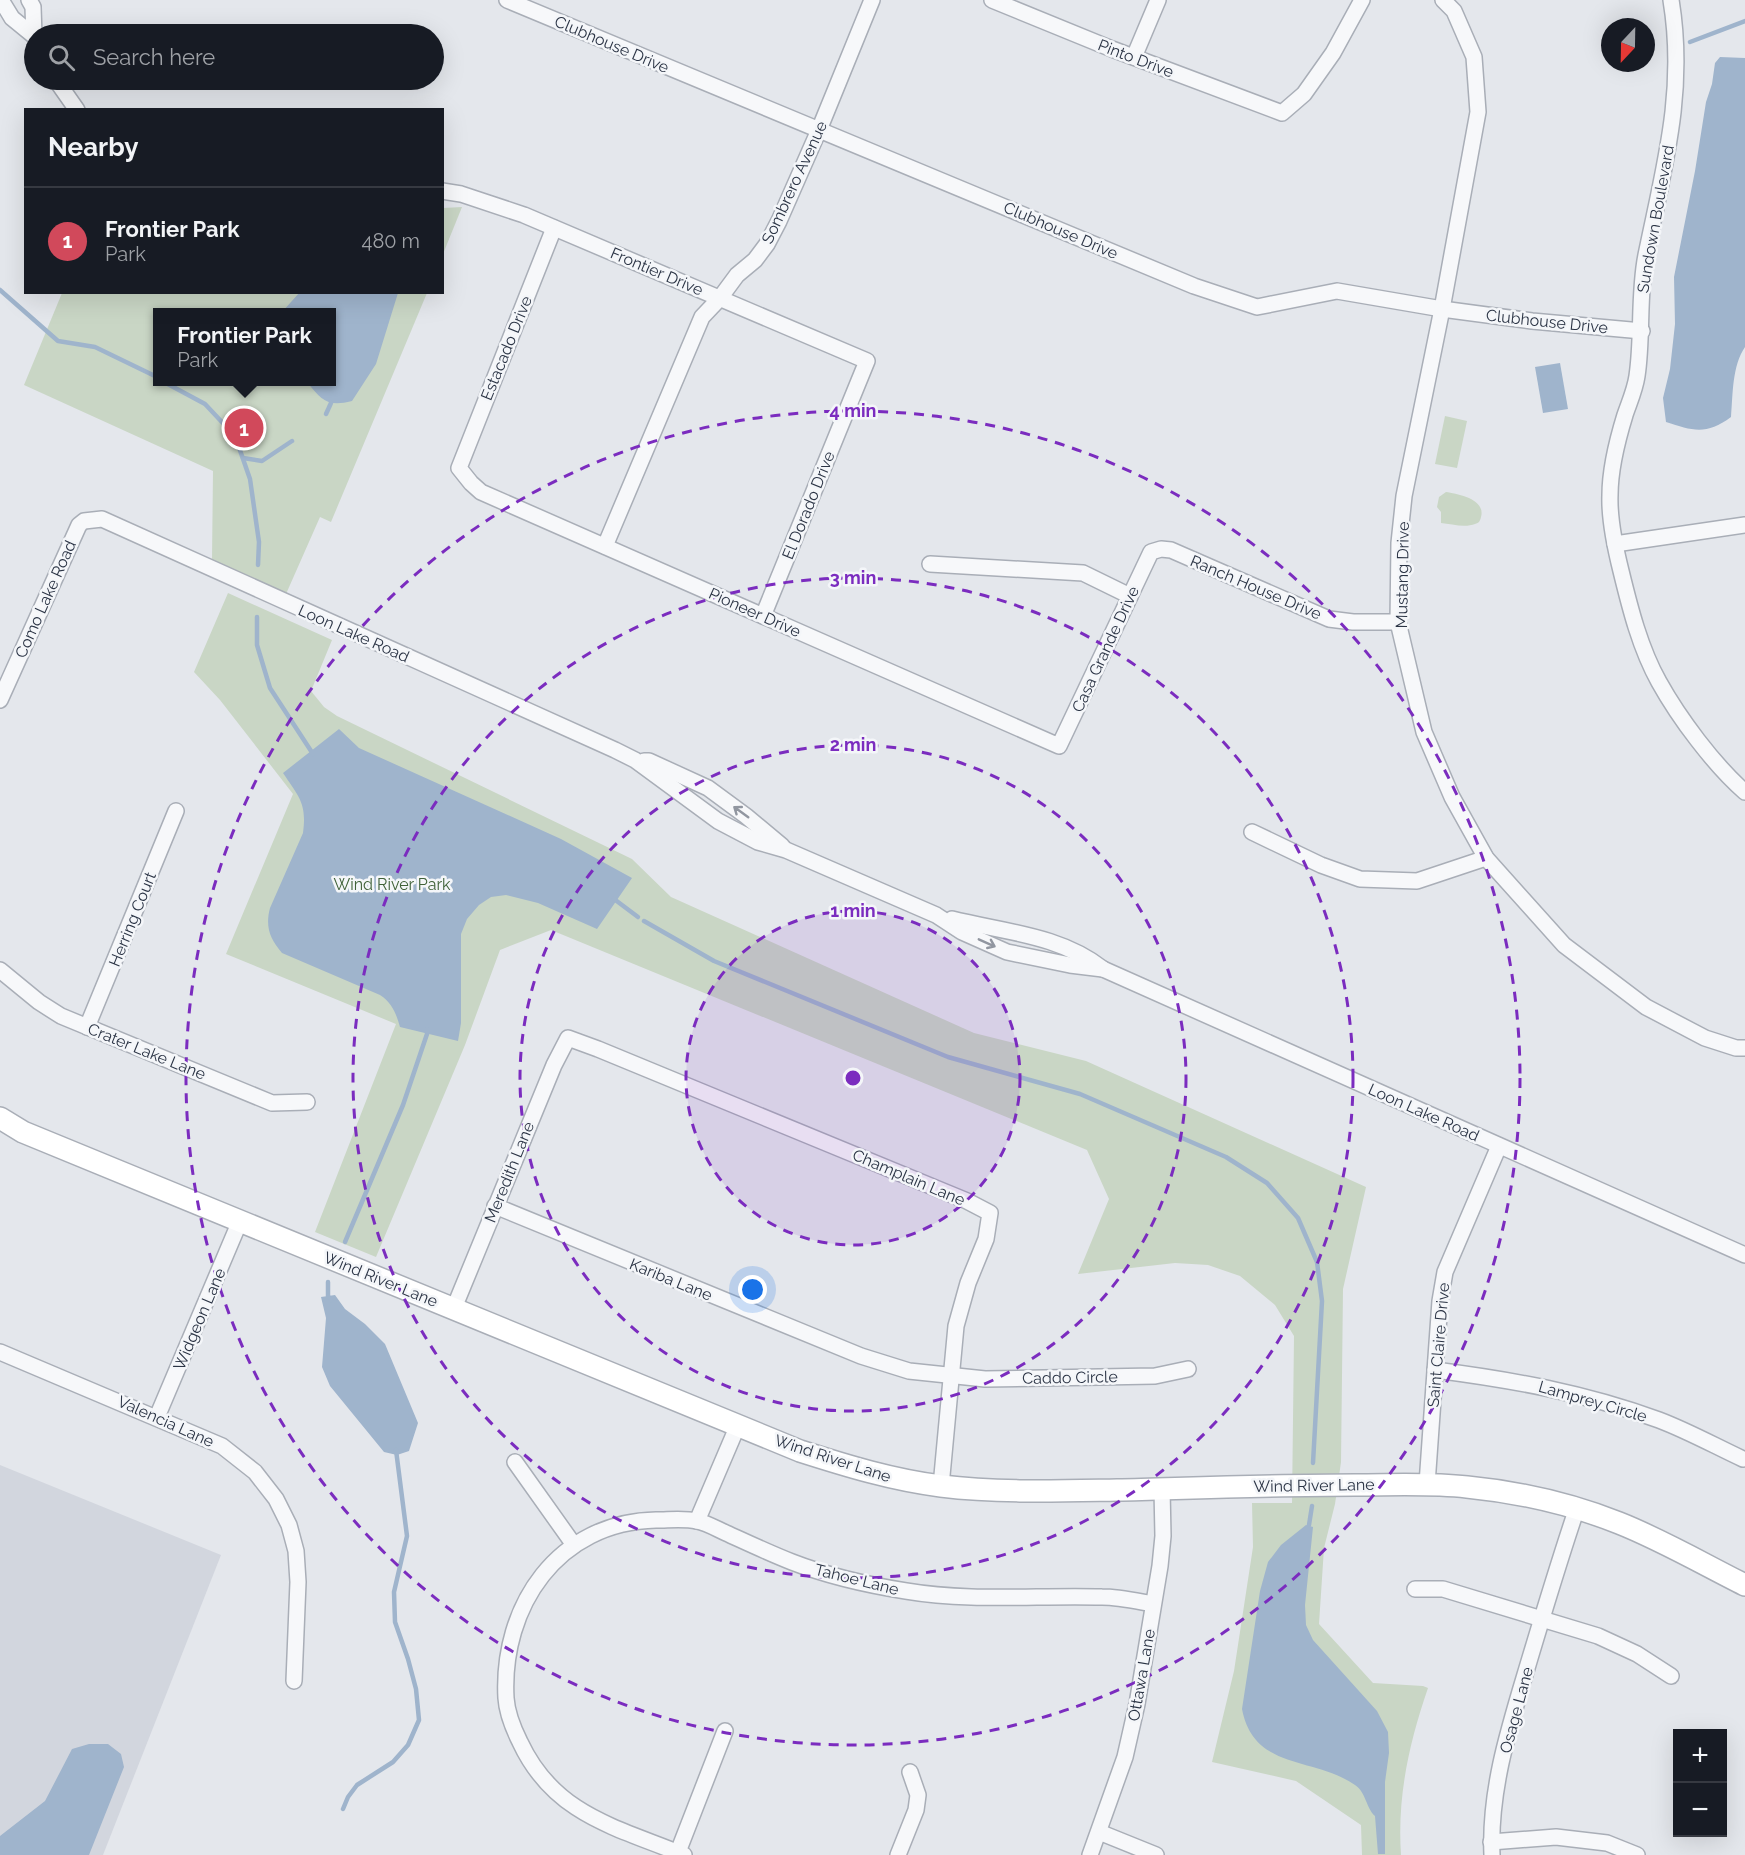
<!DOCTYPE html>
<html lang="en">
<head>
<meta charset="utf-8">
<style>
	body { margin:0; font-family:Raleway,sans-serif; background:#20242c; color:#f1f3f6 }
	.controls { position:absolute; right:18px; bottom:18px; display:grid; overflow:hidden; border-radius:0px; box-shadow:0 6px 24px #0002 }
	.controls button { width:54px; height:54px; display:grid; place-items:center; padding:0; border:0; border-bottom:2px solid #363941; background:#171b24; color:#f1f3f6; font:30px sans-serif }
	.compass { position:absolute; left:1601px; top:18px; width:54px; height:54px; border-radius:50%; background:#171b24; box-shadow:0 6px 24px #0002; rotate:202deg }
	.you { position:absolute; left:753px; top:1290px; width:21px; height:21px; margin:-15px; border:4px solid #fff; border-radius:50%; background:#1a73e8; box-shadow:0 0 0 9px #1a73e833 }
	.badge { display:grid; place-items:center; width:39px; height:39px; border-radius:50%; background:#d1495b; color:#fff; font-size:20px; font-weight:700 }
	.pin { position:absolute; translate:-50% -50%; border:3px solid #fff; box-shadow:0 2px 6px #0006 }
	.popup { position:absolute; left:153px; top:308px; width:183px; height:78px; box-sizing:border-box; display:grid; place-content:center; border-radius:0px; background:#171b24; filter:drop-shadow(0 2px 4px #0005); font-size:20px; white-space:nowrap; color:#9ea1a6 }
	.popup b { font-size:22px; color:#f1f3f6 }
	.popup::after { content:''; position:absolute; left:50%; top:100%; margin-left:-12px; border:12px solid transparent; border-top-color:#171b24 }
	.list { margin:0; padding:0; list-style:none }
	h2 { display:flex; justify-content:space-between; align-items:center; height:78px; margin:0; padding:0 24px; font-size:26px }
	h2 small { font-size:20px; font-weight:400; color:#9ea1a6 }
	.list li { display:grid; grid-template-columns:39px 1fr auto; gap:18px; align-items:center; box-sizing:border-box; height:108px; padding:0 24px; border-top:2px solid #363941 }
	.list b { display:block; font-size:22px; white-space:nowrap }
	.list p { margin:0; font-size:20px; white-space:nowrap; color:#9ea1a6 }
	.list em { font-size:20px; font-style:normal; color:#9ea1a6 }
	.icon { flex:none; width:33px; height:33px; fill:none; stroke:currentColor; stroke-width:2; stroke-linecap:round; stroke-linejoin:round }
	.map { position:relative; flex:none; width:1745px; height:1855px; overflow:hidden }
	.search { position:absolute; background:#171b24; box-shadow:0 6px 24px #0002; left:24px; top:24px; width:420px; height:66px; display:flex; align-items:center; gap:15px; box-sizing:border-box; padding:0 21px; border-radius:33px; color:#9ea1a6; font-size:22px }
	.panel { position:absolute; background:#171b24; box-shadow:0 6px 24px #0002; left:24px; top:108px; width:420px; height:186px; border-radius:0px }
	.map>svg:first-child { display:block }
	.built { fill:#d2d6de }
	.green { fill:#c9d6c5; fill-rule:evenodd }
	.water { fill:#9fb4cc }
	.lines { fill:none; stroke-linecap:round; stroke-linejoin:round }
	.stream { stroke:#9fb4cc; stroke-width:4.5 }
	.street-casing { stroke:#a9aeb7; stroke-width:18 }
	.secondary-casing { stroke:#a9aeb7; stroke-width:24 }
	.street { stroke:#f7f8fa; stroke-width:15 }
	.secondary { stroke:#fff; stroke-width:21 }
	.oneway { stroke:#9196a0 }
	.ring { fill:none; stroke:#7b2cbf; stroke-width:3; stroke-dasharray:10 8 }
	.labels { text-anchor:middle; stroke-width:5; stroke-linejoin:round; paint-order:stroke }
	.street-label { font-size:16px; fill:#2b3445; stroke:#f4f6f9 }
	.park-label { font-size:16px; fill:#3f6138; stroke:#f4f6f9 }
	.centre { fill:#7b2cbf; stroke:#f4f6f9; stroke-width:3 }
	.ring-label { font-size:18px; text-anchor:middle; font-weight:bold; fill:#7b2cbf; stroke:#f4f6f9; stroke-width:5; stroke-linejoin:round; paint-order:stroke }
</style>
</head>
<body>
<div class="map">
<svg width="1745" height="1855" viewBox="0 0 1745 1855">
	<rect width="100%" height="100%" fill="#e4e7ec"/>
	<path class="built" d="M0,1465L221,1555L103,1855H0Z"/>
	<g class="green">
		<path d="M462,207L443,254V208Z"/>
		<path d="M62,293H427L331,522L320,517L286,594L212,560L213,471L24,385ZM157,312H331V382H157Z"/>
		<path d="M1445,416L1467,421L1457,468L1435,464Z"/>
		<path d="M1446,492C1458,494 1486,499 1481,517C1480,521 1479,523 1475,524C1465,528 1451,524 1441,523V512L1437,507L1439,497Z"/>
		<path d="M228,593L332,640L311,691L324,707L337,716L632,859L671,897L974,1033L1086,1061L1366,1187L1343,1289L1341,1462L1335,1504L1324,1548L1319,1624L1373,1683L1423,1686L1428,1688C1409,1743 1397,1797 1401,1855H1362L1361,1825L1296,1781L1212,1762L1234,1671L1253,1547L1252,1503H1292L1294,1336L1275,1305L1240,1276L1208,1265L1175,1263L1078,1274L1109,1199L1087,1150L551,930L500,950L465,1045L376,1257L315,1232L396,1024L226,954L293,794L220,700L194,672Z"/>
	</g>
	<g class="water">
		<path d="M1720,57L1745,58V347C1732,366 1733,394 1731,417C1707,435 1693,431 1666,422L1663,398L1670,369L1675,324L1674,277L1695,171L1706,102L1712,84L1715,63Z"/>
		<path d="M300,292L398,293L376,364L352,401C328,407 322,401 307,382H331V312H282Z"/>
		<path d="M1560,363L1568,409L1543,413L1535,367Z"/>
		<path d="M339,729L359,748L561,839L632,878L597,929L538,903L506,895L491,897L479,905L467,919L461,934V1023L458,1041L400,1027C396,1013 392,1003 380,995L282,953C270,939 265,927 270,908L303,833C307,803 299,797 283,773Z"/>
		<path d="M335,1295L345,1309L365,1324L385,1344L418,1423L409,1451L397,1455L384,1452L330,1386L322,1367L326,1318L321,1297Z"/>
		<path d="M1306,1525L1313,1527L1305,1605L1306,1625L1313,1640L1377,1711L1388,1732L1389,1753L1385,1782V1854H1378L1375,1816C1366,1808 1366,1792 1355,1785C1313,1756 1254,1771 1242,1709L1260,1591L1268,1562L1281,1545Z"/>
		<path d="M89,1744H108L121,1754L124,1767L89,1855H0V1836L45,1801L72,1749Z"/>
	</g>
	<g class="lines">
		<g class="stream">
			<path d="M1690,42L1745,21"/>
			<path d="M0,290L58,341L95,347L157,377"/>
			<path d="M164,382L205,404L235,436L250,479L259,542L258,565"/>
			<path d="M326,414L331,403"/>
			<path d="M243,458L262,461L292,441"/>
			<path d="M257,617V645L270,688L313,754"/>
			<path d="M614,899L638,917"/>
			<path d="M644,921L714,961L948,1057L1080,1094L1226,1157L1267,1183L1298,1218L1317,1262L1322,1301L1313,1463"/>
			<path d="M345,1242L403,1105L427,1034V1029"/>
			<path d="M328,1282V1296L331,1300"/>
			<path d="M1309,1525L1312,1506"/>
			<path d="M343,1809L348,1797L357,1785L393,1762L408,1745L419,1720L416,1689L408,1659L395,1622L394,1592L407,1536L396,1450"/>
		</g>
		<g class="street-casing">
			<g id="street">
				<path d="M1,0L12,18L34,36"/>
				<path d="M29,0L33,7L34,36"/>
				<path d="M507,0L1194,286L1257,307L1337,291L1442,309L1532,321L1642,331"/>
				<path d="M992,0L1112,49L1282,113L1304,94L1333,53L1362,0"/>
				<path d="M1443,0L1454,11L1474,57L1478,112L1442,309L1404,496L1399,543L1398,622L1424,732L1452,797L1486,858L1564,945L1646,1007L1705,1038L1736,1048H1745"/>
				<path d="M1671,0C1686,91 1664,167 1646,255C1638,295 1643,336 1637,376C1635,390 1629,403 1625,415C1617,441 1610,468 1610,495C1609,520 1615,547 1621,571C1630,608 1640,648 1659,682C1679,718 1714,765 1745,792"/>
				<path d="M1134,57L1158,0"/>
				<path d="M56,80L77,110"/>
				<path d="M442,191L461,194L524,215L867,361L763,616"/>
				<path d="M554,228L459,468L471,483L481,492L1059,746L1151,552L1161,549L1171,550L1329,619L1353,622H1398"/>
				<path d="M1615,544L1745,525"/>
				<path d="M605,546L702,317L720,298L737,275L755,260L767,244L779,221L819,130L872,0"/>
				<path d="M930,564L1083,573L1130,596"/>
				<path d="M0,700L79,525L84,521L102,519L615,750L635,760L718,821L758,842L786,850L936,915L962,932L1007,952L1070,965L1103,969"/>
				<path d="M644,761H649L708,788L746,816L782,846"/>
				<path d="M1252,832L1321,865L1360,879L1417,881L1486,858"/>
				<path d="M952,919C1004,932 1060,935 1103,969L1745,1255"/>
				<path d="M0,970L39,1002L61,1016L272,1103L307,1102"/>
				<path d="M87,1027L176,811"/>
				<path d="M495,1206L861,1356L909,1371L985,1379L1155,1376L1188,1369"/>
				<path d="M454,1308L554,1065L568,1038L598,1049L967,1201L990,1213L986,1239L968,1283L956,1326L941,1486"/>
				<path d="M0,1352L222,1446L255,1472L276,1499L289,1525L296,1551L298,1582L294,1681"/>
				<path d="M1435,1370C1513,1380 1585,1393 1659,1420C1688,1431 1715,1446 1743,1459"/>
				<path d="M157,1417L240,1221"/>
				<path d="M515,1462L574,1545"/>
				<path d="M1427,1484L1440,1301L1445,1272L1499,1146"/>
				<path d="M697,1521L738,1425"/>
				<path d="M1415,1589H1443L1598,1636L1637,1654L1671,1676"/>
				<path d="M1099,1832L1156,1855"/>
				<path d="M1491,1842L1556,1837L1607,1843L1637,1855"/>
				<path d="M678,1852L725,1731"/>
				<path d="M684,1855C616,1827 554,1815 520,1742C513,1728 507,1714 506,1698C501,1606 558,1522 656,1520C669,1520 684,1518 697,1521C707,1523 717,1529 726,1533C748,1543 769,1553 792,1562C828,1576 868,1585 906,1591C971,1602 1037,1595 1102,1597C1119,1597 1136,1601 1153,1604"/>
				<path d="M898,1855L916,1810L918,1795L910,1772"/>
				<path d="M1090,1855L1125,1757L1137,1704L1160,1566L1163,1536L1162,1489"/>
				<path d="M1492,1855C1489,1787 1511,1722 1530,1658C1545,1608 1560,1558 1577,1508"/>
			</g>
		</g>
		<g class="secondary-casing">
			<path id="secondary" d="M0,1118L23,1132L800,1451C847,1466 893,1480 941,1486C999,1493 1058,1491 1117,1490C1196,1488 1276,1485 1355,1485C1393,1485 1430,1483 1467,1487C1518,1492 1571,1504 1619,1523C1662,1540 1703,1564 1745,1585"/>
		</g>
		<use href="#street" class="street"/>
		<use href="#secondary" class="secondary"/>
	</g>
	<defs><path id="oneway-shaft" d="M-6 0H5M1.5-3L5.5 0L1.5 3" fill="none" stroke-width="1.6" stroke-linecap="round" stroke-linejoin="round" transform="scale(1.5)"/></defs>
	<g class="oneway">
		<use href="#oneway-shaft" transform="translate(741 812) rotate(-144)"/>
		<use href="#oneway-shaft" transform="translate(987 943) rotate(24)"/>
	</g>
	<circle cx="853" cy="1078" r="167" fill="#7b2cbf" fill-opacity=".12"/>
	<g class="ring">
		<circle cx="853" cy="1078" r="167"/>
		<circle cx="853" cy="1078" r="333"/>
		<circle cx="853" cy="1078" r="500"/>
		<circle cx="853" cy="1078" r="667"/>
	</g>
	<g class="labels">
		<g class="street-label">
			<text transform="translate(612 44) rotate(23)" y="6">Clubhouse Drive</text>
			<text transform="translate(1136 58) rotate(21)" y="6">Pinto Drive</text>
			<text transform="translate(794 182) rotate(-65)" y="6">Sombrero Avenue</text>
			<text transform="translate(1655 219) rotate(-80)" y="6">Sundown Boulevard</text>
			<text transform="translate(1061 230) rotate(23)" y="6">Clubhouse Drive</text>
			<text transform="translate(657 271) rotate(23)" y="6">Frontier Drive</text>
			<text transform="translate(1547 321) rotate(6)" y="6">Clubhouse Drive</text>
			<text transform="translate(506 348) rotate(-68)" y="6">Estacado Drive</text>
			<text transform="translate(808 505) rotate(-68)" y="6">El Dorado Drive</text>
			<text transform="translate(1402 575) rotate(-89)" y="6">Mustang Drive</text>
			<text transform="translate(1256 587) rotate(23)" y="6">Ranch House Drive</text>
			<text transform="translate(45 599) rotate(-66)" y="6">Como Lake Road</text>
			<text transform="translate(755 612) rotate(24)" y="6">Pioneer Drive</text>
			<text transform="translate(354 633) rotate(24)" y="6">Loon Lake Road</text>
			<text transform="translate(1105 649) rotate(-65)" y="6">Casa Grande Drive</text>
			<text transform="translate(132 919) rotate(-68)" y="6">Herring Court</text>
			<text transform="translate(147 1051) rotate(22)" y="6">Crater Lake Lane</text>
			<text transform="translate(1424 1112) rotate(24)" y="6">Loon Lake Road</text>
			<text transform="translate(509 1172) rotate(-68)" y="6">Meredith Lane</text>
			<text transform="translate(909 1177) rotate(23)" y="6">Champlain Lane</text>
			<text transform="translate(381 1279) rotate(22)" y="6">Wind River Lane</text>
			<text transform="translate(671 1279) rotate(22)" y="6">Kariba Lane</text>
			<text transform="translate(199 1319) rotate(-67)" y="6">Widgeon Lane</text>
			<text transform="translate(1438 1345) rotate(-85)" y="6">Saint Claire Drive</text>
			<text transform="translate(1070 1377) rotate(-1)" y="6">Caddo Circle</text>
			<text transform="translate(1593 1401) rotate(16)" y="6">Lamprey Circle</text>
			<text transform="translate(166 1421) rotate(24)" y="6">Valencia Lane</text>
			<text transform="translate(833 1458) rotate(18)" y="6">Wind River Lane</text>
			<text transform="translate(1314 1485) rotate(-1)" y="6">Wind River Lane</text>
			<text transform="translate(857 1579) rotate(14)" y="6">Tahoe Lane</text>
			<text transform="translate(1141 1675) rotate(-80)" y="6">Ottawa Lane</text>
			<text transform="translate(1516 1710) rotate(-75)" y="6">Osage Lane</text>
		</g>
		<g class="park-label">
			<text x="392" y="890">Wind River Park</text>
		</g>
	</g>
	<circle cx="853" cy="1078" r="9" class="centre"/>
	<g class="ring-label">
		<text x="853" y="417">4 min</text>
		<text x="853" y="584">3 min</text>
		<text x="853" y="751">2 min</text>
		<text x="853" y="917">1 min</text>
	</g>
</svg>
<div class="controls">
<button>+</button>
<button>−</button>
</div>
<svg class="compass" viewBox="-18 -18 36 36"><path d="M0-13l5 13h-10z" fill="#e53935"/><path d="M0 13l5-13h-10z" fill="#9ea1a6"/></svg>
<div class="you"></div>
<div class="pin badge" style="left:244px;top:428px">1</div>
<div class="popup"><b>Frontier Park</b>Park</div>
<div class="search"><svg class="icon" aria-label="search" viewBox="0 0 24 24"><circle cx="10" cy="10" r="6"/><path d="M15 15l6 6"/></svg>Search here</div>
<section class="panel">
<h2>Nearby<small></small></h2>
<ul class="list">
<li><span class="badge">1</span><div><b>Frontier Park</b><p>Park</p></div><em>480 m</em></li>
</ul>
</section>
</div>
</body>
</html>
